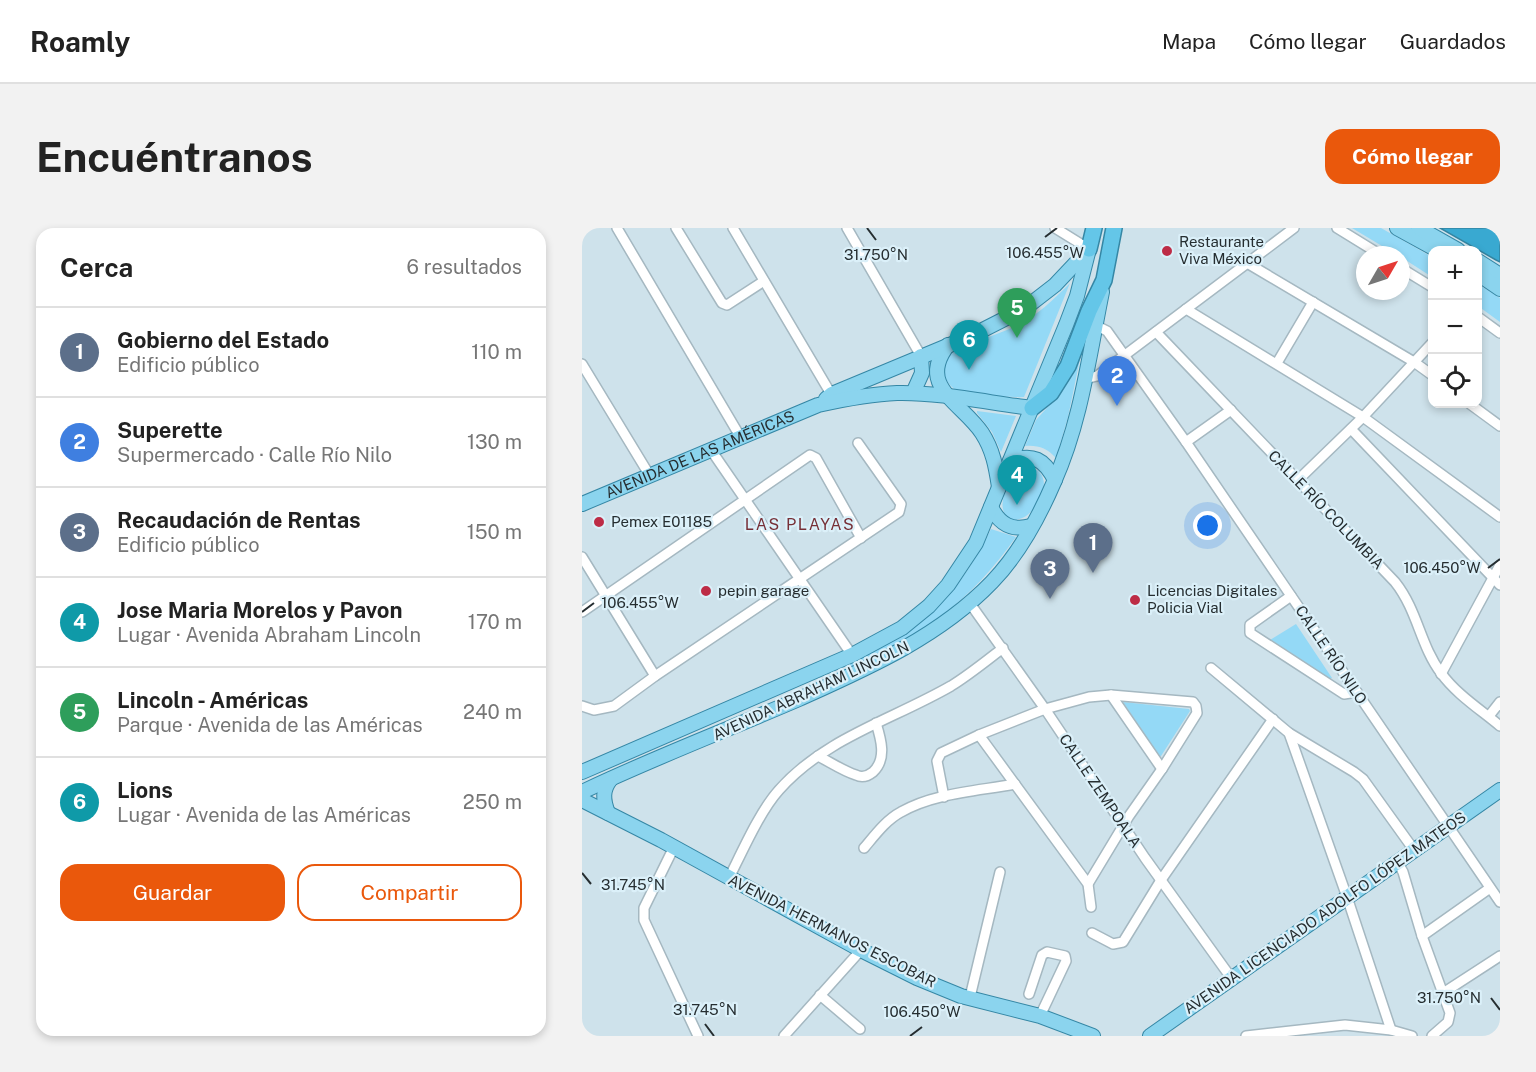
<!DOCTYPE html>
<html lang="es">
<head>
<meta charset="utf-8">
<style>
	body { margin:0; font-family:"Public Sans",sans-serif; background:#f2f2f2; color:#222 }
	.controls { position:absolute; right:18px; top:18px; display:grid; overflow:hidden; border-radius:12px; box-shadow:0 3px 9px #0003 }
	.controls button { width:54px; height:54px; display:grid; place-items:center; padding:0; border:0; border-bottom:2px solid #e0e0e0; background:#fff; color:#222; font:30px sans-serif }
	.compass { position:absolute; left:774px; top:18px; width:54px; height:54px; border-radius:50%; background:#fff; box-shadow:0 3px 9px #0003; rotate:51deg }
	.you { position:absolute; left:626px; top:298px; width:21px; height:21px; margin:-15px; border:4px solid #fff; border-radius:50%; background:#1a73e8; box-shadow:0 0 0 9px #1a73e833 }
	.badge { display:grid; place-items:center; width:39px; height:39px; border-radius:50%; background:#ea580c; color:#fff; font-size:20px; font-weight:700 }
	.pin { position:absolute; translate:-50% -50px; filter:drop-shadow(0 2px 3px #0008) }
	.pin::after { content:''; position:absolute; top:32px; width:21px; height:18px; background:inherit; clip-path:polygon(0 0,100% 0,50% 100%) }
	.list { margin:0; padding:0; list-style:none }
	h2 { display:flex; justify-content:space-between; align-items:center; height:78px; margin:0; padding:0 24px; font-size:26px }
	h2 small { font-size:20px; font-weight:400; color:#767676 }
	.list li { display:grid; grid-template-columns:39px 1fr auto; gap:18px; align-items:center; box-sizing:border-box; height:90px; padding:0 24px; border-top:2px solid #e0e0e0 }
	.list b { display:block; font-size:22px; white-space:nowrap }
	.list p { margin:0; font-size:20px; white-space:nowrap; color:#767676 }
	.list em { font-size:20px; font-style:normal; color:#767676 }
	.actions { display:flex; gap:12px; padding:18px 24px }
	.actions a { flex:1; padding:14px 0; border:2px solid #ea580c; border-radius:18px; text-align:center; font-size:21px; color:#ea580c }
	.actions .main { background:#ea580c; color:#fff }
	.icon { flex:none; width:33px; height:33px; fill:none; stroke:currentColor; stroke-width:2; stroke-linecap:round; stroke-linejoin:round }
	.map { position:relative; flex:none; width:918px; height:808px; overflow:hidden; border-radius:18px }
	header { display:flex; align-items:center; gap:36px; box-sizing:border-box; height:84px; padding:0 30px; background:#fff; border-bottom:2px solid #e0e0e0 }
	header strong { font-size:28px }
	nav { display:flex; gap:33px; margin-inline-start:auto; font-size:21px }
	.intro { display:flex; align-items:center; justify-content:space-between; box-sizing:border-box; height:144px; padding:0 36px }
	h1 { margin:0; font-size:42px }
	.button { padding:15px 27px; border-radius:18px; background:#ea580c; color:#fff; font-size:21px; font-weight:700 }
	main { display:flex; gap:36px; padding:0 36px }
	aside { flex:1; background:#fff; border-radius:18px; box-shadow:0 3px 9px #0003 }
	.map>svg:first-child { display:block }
	.green { fill:#94d9f6 }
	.water { fill:#39a9d1; stroke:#3384a1; stroke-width:1.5 }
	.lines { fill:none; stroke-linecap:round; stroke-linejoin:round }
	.minor-casing { stroke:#a5b8c1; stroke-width:12 }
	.primary-casing { stroke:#3587a5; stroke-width:16 }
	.trunk-casing { stroke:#3587a5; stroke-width:18 }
	.minor { stroke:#fff; stroke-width:9 }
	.primary { stroke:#8bd4ee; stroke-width:14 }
	.trunk { stroke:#64c6e8; stroke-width:15 }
	.ticks { fill:none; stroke:#262e31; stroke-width:2 }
	.poi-dot { fill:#bd2c46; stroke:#dbf0f9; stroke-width:2 }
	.labels { text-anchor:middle; stroke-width:4.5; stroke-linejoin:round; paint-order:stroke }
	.poi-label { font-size:15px; fill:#262e31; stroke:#dbf0f9; text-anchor:start }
	.street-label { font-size:15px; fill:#262e31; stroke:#dbf0f9 }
	.neighbourhood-label { font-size:16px; letter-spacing:1.5px; fill:#762f36; stroke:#dbf0f9 }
	.ticks-label { font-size:15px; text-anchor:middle; fill:#262e31; stroke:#dbf0f9; stroke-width:4.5; stroke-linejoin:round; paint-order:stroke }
</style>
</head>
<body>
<header>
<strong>Roamly</strong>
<nav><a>Mapa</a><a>Cómo llegar</a><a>Guardados</a></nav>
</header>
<div class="intro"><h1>Encuéntranos</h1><a class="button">Cómo llegar</a></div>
<main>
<aside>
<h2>Cerca<small>6 resultados</small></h2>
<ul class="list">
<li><span class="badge" style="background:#5c6f8a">1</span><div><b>Gobierno del Estado</b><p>Edificio público</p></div><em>110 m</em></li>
<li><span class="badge" style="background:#3f7fe0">2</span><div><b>Superette</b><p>Supermercado · Calle Río Nilo</p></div><em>130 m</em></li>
<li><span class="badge" style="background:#5c6f8a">3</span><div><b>Recaudación de Rentas</b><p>Edificio público</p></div><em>150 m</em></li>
<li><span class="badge" style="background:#0f9aa8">4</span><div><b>Jose Maria Morelos y Pavon</b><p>Lugar · Avenida Abraham Lincoln</p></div><em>170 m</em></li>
<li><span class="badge" style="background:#2e9e5b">5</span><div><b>Lincoln - Américas</b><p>Parque · Avenida de las Américas</p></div><em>240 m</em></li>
<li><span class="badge" style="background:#0f9aa8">6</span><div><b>Lions</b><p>Lugar · Avenida de las Américas</p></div><em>250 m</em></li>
</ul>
<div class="actions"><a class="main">Guardar</a><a>Compartir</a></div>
</aside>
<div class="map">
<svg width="918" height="808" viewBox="0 0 918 808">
	<rect width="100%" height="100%" fill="#cee2eb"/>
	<g class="green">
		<path d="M770,0H799L850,29V49L819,29V27H815Z"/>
		<path d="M488,55L442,169C431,170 384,166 374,162C367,158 362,150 362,142C362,135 365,130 370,125C389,114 412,108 432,99C454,89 471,72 488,55Z"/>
		<path d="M896,56L918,70V94L896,78Z"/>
		<path d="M497,130L498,131L486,189L474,230C465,220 456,217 443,218L454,192L481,162Z"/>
		<path d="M395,183L434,188L419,224L410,204L395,185Z"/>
		<path d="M445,238C483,245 448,302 427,290C410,280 430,240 445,238Z"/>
		<path d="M409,301L434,309C387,375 341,407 268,439L266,436C340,402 372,374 409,301Z"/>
		<path d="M714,396L750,450L748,451L688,412Z"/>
		<path d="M541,474L607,481L608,483L579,528H577Z"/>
	</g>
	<path class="water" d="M858,0H918V34L914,32Z"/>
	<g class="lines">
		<g class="minor-casing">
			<g id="minor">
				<path d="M35,0L159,210"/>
				<path d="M94,0L140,75L145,77L182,53"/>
				<path d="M151,0L252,171"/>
				<path d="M265,0L339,128"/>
				<path d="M473,0L507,21"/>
				<path d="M755,0L799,27"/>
				<path d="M665,35L832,134L850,147"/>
				<path d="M819,40L850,59"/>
				<path d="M604,81L781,189L918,289"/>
				<path d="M896,89L918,105"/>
				<path d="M513,97L525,103L604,214L918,674"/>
				<path d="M574,104L813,354C836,383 838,417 859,445C874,466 899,482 918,498"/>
				<path d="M695,135L731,74"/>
				<path d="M0,136L68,248"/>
				<path d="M503,151L515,148L712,0"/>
				<path d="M888,176L918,198"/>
				<path d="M769,201L918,357"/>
				<path d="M604,214L649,182"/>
				<path d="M129,222L270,427"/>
				<path d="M716,252L781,189L850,115"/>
				<path d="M0,329L73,448"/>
				<path d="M709,368L668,397V405L762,466L775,464"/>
				<path d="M387,374L463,481L563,630L650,751"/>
				<path d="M0,384L228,227L234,230L279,310"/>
				<path d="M629,440L707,505L772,544L781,551L832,622"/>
				<path d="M859,446L918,337"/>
				<path d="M529,467L580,541"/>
				<path d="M0,478L12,482L32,478L73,448L317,284L319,276L276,215"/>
				<path d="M907,488L918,474"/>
				<path d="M707,505L765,669L809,802"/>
				<path d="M397,507L506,656L509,679"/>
				<path d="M236,528C248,534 261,543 274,547C280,550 286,548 291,544C305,531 299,511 294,495"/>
				<path d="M362,569L355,533L359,525L397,507L463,481L507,469L529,467L611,474L614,478L615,485L580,541L547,588L506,656"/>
				<path d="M92,619L62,680V692L116,808"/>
				<path d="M282,620C293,607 304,592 319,584C352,565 396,563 433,556"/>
				<path d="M815,633L821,644L840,708L868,785L866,794L850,808"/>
				<path d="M147,650C160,624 178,583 197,562C243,510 310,492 369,458C387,447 404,433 421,420"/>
				<path d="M510,705L531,716L541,714L579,652L691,491"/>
				<path d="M840,708L908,660"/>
				<path d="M861,765L918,728"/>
				<path d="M447,766L460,727L465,724L483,728L484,733L458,788"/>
				<path d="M238,767L278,801"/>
				<path d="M388,769L418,644"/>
				<path d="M202,808L279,722"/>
				<path d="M664,808L763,797L809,802L830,808"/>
			</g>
		</g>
		<g class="primary-casing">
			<g id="primary">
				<path d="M815,0L855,22"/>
				<path d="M837,0L876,22"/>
				<path d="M896,33L918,47"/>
				<path d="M896,46L918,61"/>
				<path d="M366,117C334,158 380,175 400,205C411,222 414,239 417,259"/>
				<path d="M331,165L340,145L339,128"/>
				<path d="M244,171L250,166L387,109L442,81L473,57L507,21"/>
				<path d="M428,233C451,225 462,231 473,252"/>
				<path id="s1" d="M0,276L236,177C263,171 288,166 315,165C357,164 408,175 450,180"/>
				<path d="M409,279C418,297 430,303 449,298"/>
				<path d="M0,544L270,427L320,400L347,378L366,357L394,315L484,97L495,68L507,21"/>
				<path d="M0,564C71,530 145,502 217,471C286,440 357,409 410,354C437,326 457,289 472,254C499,194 507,128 520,64"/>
				<path d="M0,572L79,612L279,722L335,750L379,768L458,788L511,808"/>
				<path d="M26,585C21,572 20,562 29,551"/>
				<path d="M568,808L918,562"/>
			</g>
		</g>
		<g class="trunk-casing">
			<g id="trunk">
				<path d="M507,21L512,0"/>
				<path d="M450,180L469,165L486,138L507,83L522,52L532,0"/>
			</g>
		</g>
		<use href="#minor" class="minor"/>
		<use href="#primary" class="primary"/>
		<use href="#trunk" class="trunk"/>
	</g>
	<path class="ticks" d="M285,0L294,12M463,9L475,0M906,340L918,331M0,384L12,375M0,645L9,656M909,770L918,782M123,796L132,808M328,808L340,799"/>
	<g class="poi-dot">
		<circle cx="585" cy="23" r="6"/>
		<circle cx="17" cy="294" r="6"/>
		<circle cx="124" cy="363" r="6"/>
		<circle cx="553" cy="372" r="6"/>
	</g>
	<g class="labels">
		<g class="poi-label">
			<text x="597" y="19">Restaurante<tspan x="597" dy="17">Viva México</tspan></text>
			<text x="29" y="299">Pemex E01185</text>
			<text x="136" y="368">pepin garage</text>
			<text x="565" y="368">Licencias Digitales<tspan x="565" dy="17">Policia Vial</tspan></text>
		</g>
		<g class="street-label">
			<text dy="5" stroke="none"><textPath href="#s1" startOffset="128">AVENIDA DE LAS AMÉRICAS</textPath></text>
			<text transform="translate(744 282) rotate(46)" y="5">CALLE RÍO COLUMBIA</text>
			<text transform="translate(749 427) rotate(56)" y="5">CALLE RÍO NILO</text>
			<text transform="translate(229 463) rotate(-25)" y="5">AVENIDA ABRAHAM LINCOLN</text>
			<text transform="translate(518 563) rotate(56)" y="5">CALLE ZEMPOALA</text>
			<text transform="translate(743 685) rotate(-35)" y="5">AVENIDA LICENCIADO ADOLFO LÓPEZ MATEOS</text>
			<text transform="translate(250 703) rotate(27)" y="5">AVENIDA HERMANOS ESCOBAR</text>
		</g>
		<g class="neighbourhood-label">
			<text x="218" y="302">LAS PLAYAS</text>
		</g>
	</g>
	<g class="ticks-label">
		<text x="463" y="30">106.455°W</text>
		<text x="294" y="32">31.750°N</text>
		<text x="860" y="345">106.450°W</text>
		<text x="58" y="380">106.455°W</text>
		<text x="51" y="662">31.745°N</text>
		<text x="867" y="775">31.750°N</text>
		<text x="123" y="787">31.745°N</text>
		<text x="340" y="789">106.450°W</text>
	</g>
</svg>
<div class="controls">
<button>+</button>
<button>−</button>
<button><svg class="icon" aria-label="locate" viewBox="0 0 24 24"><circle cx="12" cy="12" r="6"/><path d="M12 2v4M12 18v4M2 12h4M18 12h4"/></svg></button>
</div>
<svg class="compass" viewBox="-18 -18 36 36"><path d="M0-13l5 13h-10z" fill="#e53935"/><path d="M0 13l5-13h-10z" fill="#767676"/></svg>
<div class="you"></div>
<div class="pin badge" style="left:511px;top:345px;background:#5c6f8a">1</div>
<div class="pin badge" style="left:535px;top:178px;background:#3f7fe0">2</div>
<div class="pin badge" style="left:468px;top:371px;background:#5c6f8a">3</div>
<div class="pin badge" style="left:435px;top:277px;background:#0f9aa8">4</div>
<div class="pin badge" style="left:435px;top:110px;background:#2e9e5b">5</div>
<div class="pin badge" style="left:387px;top:142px;background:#0f9aa8">6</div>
</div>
</main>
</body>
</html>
